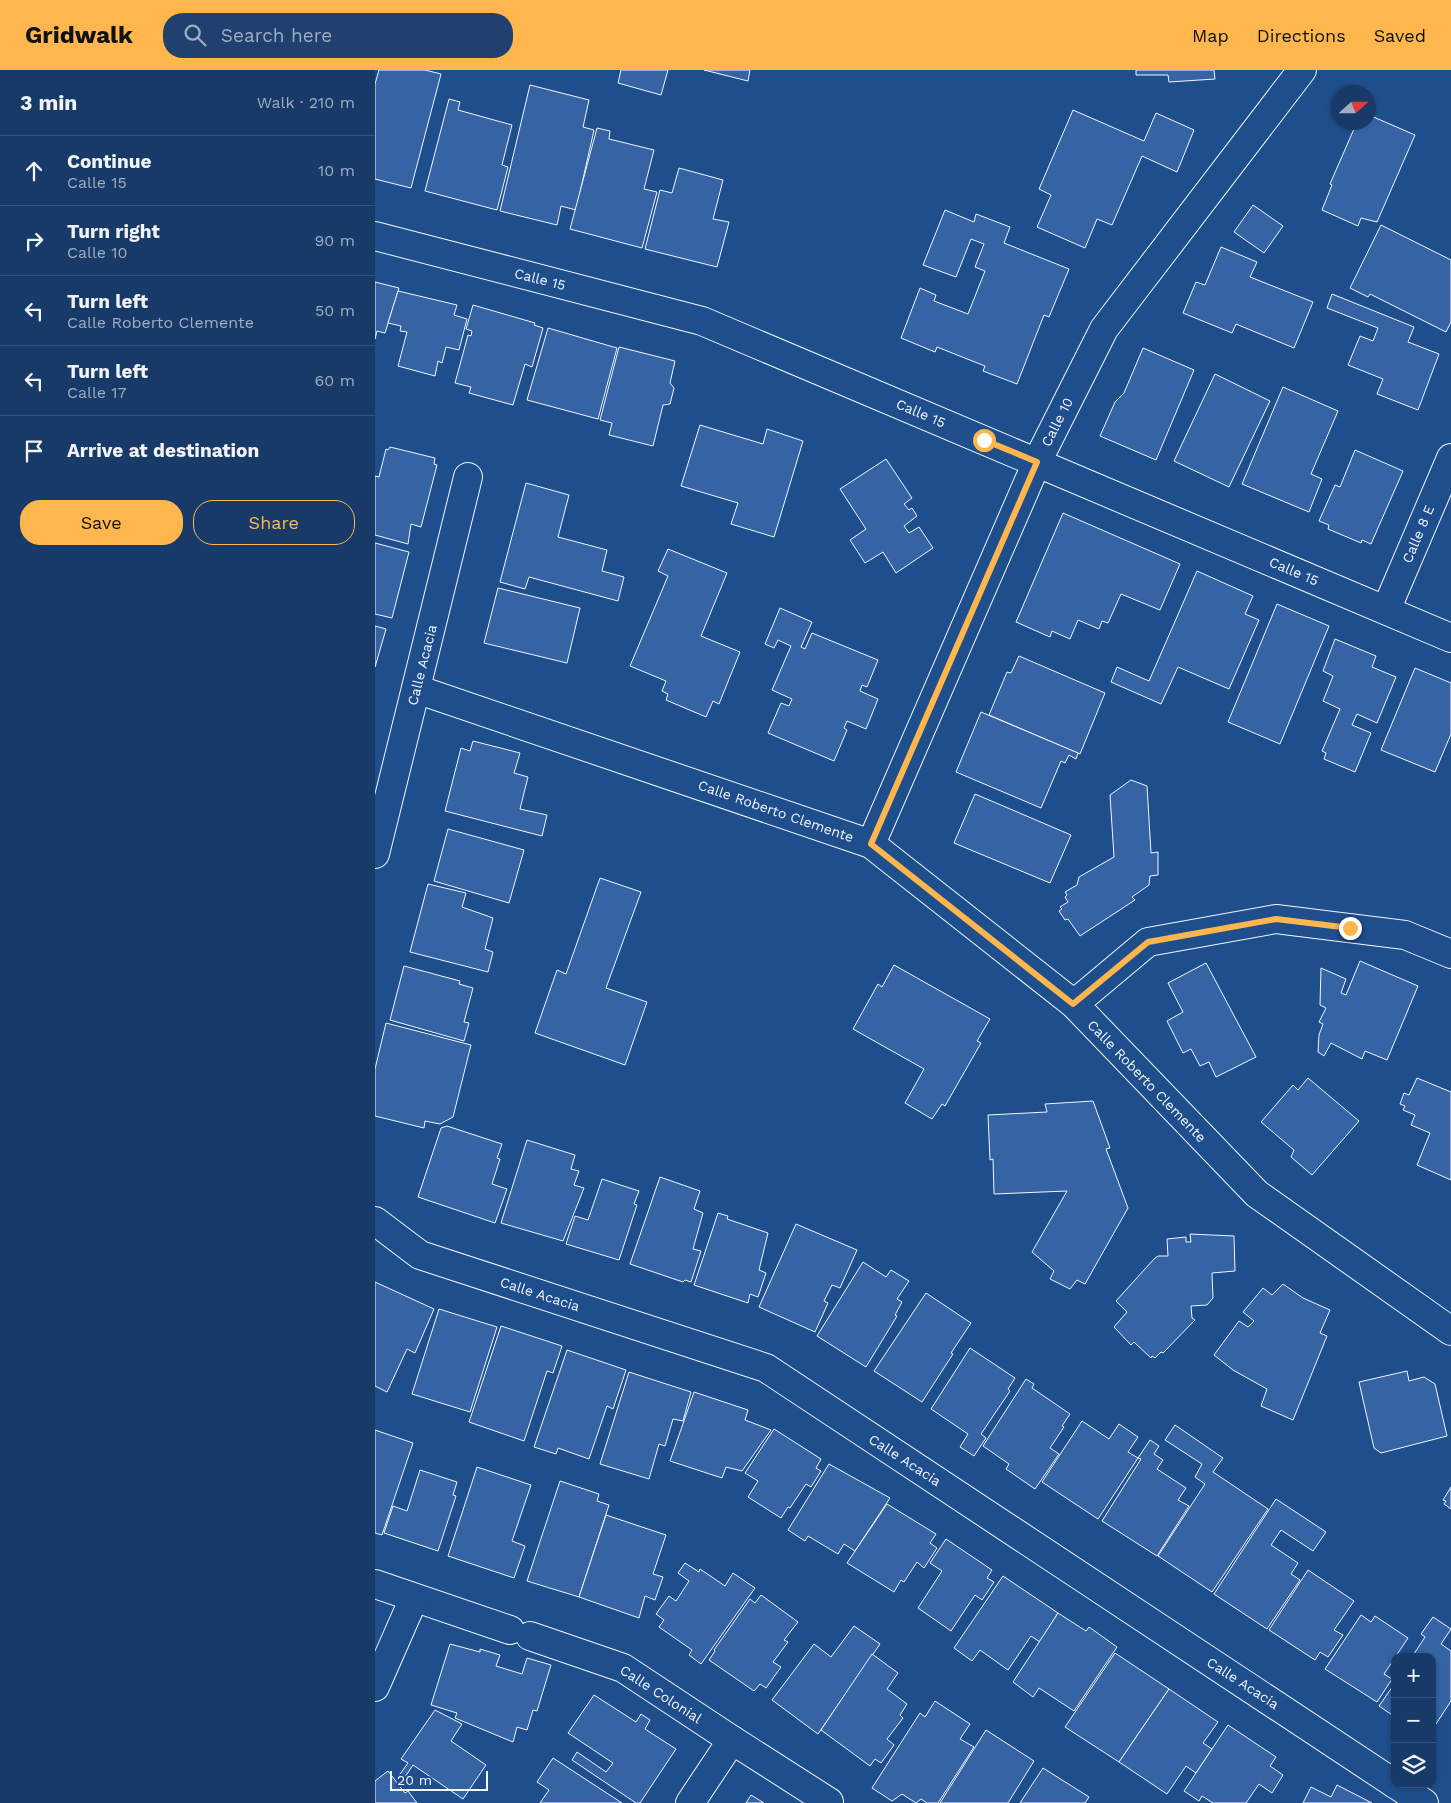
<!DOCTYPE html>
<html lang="en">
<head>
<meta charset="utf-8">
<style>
	body { margin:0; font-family:"Work Sans",sans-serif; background:#20416f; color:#f1f3f6 }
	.controls { position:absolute; right:15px; bottom:15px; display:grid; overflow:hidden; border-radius:10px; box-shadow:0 1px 4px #0004 }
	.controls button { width:45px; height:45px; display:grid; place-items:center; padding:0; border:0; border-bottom:1px solid #36547d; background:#173a69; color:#f1f3f6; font:25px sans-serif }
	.compass { position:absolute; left:956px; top:15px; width:45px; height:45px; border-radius:50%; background:#173a69; box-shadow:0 1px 4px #0004; rotate:69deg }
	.scale { position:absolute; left:15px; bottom:12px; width:98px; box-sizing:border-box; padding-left:5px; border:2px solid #f2f6ff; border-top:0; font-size:14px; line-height:18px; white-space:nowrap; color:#f2f6ff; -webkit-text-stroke:4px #1f4e8c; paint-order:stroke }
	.stop { position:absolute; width:15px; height:15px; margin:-11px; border:4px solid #ffb74d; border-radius:50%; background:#fff }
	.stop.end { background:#ffb74d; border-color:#fff; box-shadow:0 1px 5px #0008 }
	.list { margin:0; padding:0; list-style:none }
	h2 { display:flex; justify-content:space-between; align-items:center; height:65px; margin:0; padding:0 20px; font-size:21px }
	h2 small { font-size:16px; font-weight:400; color:#9eadc0 }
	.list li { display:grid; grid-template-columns:32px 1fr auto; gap:15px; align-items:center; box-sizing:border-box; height:70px; padding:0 20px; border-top:1px solid #36547d }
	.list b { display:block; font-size:19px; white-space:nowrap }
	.list p { margin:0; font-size:16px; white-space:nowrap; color:#9eadc0 }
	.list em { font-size:16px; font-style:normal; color:#9eadc0 }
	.actions { display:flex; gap:10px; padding:15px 20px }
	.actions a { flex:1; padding:11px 0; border:1px solid #ffb74d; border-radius:20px; text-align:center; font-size:18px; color:#ffb74d }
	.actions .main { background:#ffb74d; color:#111 }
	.icon { flex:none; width:28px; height:28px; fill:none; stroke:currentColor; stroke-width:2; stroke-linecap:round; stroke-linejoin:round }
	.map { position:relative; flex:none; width:1076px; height:1733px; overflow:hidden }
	header { display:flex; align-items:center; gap:30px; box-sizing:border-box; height:70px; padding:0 25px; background:#ffb74d; color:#111 }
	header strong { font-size:24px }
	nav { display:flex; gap:28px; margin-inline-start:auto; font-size:18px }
	.search { width:350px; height:45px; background:#20416f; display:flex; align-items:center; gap:12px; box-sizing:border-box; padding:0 18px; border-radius:20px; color:#9eadc0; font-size:19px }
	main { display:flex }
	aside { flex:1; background:#173a69 }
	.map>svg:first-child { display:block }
	.building { fill:#3563a3; stroke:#f2f6ff }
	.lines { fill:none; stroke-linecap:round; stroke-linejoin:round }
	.street-casing { stroke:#f2f6ff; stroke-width:30 }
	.street { stroke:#1f4e8c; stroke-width:28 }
	.route { stroke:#ffb74d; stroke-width:6 }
	.labels { text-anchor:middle; stroke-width:4; stroke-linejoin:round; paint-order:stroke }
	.street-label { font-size:14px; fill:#f2f6ff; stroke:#1f4e8c }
</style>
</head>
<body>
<header>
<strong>Gridwalk</strong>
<div class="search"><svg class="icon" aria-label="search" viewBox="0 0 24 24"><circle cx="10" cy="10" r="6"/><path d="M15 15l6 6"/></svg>Search here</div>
<nav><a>Map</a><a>Directions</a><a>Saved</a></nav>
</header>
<main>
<aside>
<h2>3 min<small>Walk · 210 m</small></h2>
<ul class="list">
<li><svg class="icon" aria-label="ahead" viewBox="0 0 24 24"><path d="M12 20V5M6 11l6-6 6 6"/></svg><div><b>Continue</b><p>Calle 15</p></div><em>10 m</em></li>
<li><svg class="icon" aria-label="right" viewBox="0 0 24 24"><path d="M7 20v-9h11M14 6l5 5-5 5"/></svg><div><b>Turn right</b><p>Calle 10</p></div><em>90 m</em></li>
<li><svg class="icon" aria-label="left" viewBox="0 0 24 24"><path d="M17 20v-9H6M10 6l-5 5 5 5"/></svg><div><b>Turn left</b><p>Calle Roberto Clemente</p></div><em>50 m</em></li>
<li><svg class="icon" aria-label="left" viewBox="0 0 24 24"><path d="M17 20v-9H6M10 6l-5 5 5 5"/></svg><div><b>Turn left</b><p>Calle 17</p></div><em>60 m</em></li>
<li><svg class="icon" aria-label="arrive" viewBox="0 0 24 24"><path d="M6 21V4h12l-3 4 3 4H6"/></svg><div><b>Arrive at destination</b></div></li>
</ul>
<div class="actions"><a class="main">Save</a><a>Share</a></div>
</aside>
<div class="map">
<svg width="1076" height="1733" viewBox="0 0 1076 1733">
	<rect width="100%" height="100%" fill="#1f4e8c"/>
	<g class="building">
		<path d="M4,0H50L66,4L36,118L0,109V14Z"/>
		<path d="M246,0H293L286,25L243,13Z"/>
		<path d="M329,0H375L373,11Z"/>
		<path d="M761,0H839L840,9L794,12L793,5H761Z"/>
		<path d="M155,15L214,30L208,57L219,60L201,140L186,136L182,155L125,141Z"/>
		<path d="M74,29L85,32L83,40L137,55L127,95L133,97L122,140L50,121Z"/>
		<path d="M698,40L769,71L781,43L819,60L802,102L767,86L737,155L722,149L710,178L662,157L676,125L664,119Z"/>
		<path d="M994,45L1040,65L1002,152L986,148L983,156L947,140L957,115L955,114L982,52H994Z"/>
		<path d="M222,58L235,61L234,69L279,80L269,119L282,122L267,178L195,159Z"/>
		<path d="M304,98L348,110L338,149L354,152L342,197L270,179L285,120L297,123Z"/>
		<path d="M878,135L908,156L889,183L859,162Z"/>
		<path d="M570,140L599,152L601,144L635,157L629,173L694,199L674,247L669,245L642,314L608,301L610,296L562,277L560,282L526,268L545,218L561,225L559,231L593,244L610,201L600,197L609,174L596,169L581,207L548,195Z"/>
		<path d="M1006,155L1076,190V252L1071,262L995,224L993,227L975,218Z"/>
		<path d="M846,177L882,192L875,207L938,232L919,278L861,254L857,263L808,243L821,212L830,215Z"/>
		<path d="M0,212L24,218L10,263L2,261L0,269Z"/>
		<path d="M23,221L82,235L79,245L92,249L84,280L71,277L67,293L63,291L60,306L23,296L32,262L25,261L26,256L13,253Z"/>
		<path d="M957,224L1039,257L1033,272L1064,284L1043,340L1002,324L1008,309L973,295L985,266L998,271L1003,258L952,238Z"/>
		<path d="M98,235L160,253L159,255L168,258L157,297L150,294L138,335L94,323L96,317L80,313L93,265L96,266L97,261L91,259Z"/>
		<path d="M173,258L242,278L223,349L152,330Z"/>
		<path d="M244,277L300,291L295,313L299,318L295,334L288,335L278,376L234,365L237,353L225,350Z"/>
		<path d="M768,278L819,300L781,390L725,366L740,332L749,323Z"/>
		<path d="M840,304L895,331L854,417L799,391Z"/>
		<path d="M908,317L963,341L936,404L947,409L934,442L867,414Z"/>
		<path d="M325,355L388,374L392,359L428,371L399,467L356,454L363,433L306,416Z"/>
		<path d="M15,377L60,388L59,394L62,395L46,457L36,454L33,474L0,465V406L4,407L11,379L13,380Z"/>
		<path d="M980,380L1028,401L996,474L987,470L986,473L953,459L954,455L944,451L960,415L965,417Z"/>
		<path d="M511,389L537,428L529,434L534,440L537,438L542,446L529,456L534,463L544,457L558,478L521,503L508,482L490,493L475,470L491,459L465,419Z"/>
		<path d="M151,413L194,425L183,467L232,480L227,501L249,507L243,531L154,507L150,519L125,512Z"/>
		<path d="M688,443L805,494L785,540L746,524L733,553L727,551L724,559L703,550L695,569L677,561L675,567L641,552Z"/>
		<path d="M0,473L34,482L17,548L0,544Z"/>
		<path d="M293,479L352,503L326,566L365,582L344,634L338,631L331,647L291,630L293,624L287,621L291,611L255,596L293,506L283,501Z"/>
		<path d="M822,501L878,526L870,544L884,550L854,619L803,597L786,634L736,612L742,597L774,611Z"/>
		<path d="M123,518L205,538L192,593L109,573Z"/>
		<path d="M902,534L954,556L905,674L853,652Z"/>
		<path d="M405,538L437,552L426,577L430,579L437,563L503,590L492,617L487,615L485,621L503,629L491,659L472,651L469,658L472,660L459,691L393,663L406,633L414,636L417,629L397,620L416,576L403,570L399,578L390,574Z"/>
		<path d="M0,556L11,559L0,597Z"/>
		<path d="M960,569L1001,586L997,597L1021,607L1002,653L982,644L977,655L996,663L980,702L949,689L951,683L947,681L965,639L948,631L958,606L948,601Z"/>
		<path d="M644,586L730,623L705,684L614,645L632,602L636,603Z"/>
		<path d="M1040,598L1076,613V664L1060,702L1006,680Z"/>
		<path d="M606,642L703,683L701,689L694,685L690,693L686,691L666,738L581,702Z"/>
		<path d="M98,671L145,683L139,703L153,707L145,739L172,745L167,766L70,741L86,678L95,681Z"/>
		<path d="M756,710L772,716L776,783L783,782V805L775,806L774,815L757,827L760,830L705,866L693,849L690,850L684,841L687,839L685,837L693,832L690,827L692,825L690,822L702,815L704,807L739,787L735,725Z"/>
		<path d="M600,724L696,765L675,813L579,773Z"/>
		<path d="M73,759L149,780L134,833L59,811Z"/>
		<path d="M225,808L266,822L231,918L272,932L250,995L160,963L182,900L191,904Z"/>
		<path d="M53,814L91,823L87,837L118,848L110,879L118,882L113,902L35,882Z"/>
		<path d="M985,891L1043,916L1012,990L990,981L987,989L956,973L949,986L943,982L944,965L948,954L944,952L951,938L945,935L946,898L971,909L966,923L971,925Z"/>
		<path d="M831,893L881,987L841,1007L834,992L825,996L816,979L808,983L792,951L808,942L793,913Z"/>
		<path d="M519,895L615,949L602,971L606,973L570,1036L567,1034L557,1049L530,1033L549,999L478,959L503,914L507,917Z"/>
		<path d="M29,896L85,911L84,914L98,918L89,952L94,953L89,971L15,950Z"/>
		<path d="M11,953L96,975L78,1047L65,1054L50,1051L49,1058L0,1046V999Z"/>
		<path d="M933,1008L984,1051L937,1105L916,1087L919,1080L886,1052L918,1015L923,1020Z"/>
		<path d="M1042,1008L1076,1022V1110L1042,1095L1055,1063L1036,1055L1040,1045L1028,1040L1030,1036L1025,1034L1029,1023L1034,1025Z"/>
		<path d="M718,1031L735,1078L731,1079L753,1138L710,1214L702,1210L695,1219L675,1209L679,1201L657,1182L692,1121L619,1124L618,1089L615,1090L613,1045L672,1042L670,1034Z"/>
		<path d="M72,1056L127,1074L122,1088L125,1089L117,1114L132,1119L120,1153L43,1127L66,1058Z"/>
		<path d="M152,1070L200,1085L196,1099L204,1101L199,1115L209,1118L188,1171L126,1153Z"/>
		<path d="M285,1107L325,1121L319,1139L328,1143L318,1179L326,1181L316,1212L310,1210L308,1212L255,1194Z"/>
		<path d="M227,1109L264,1121L259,1134L262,1135L244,1190L191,1174L200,1146L213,1150Z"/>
		<path d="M343,1143L353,1146L352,1149L393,1163L384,1200L391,1203L383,1227L375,1224L373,1233L319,1215Z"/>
		<path d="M421,1154L482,1180L465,1218L457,1215L449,1231L453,1233L440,1262L384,1237Z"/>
		<path d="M815,1164L859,1166L860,1201L837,1203L838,1228L832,1235L816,1236L817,1248L820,1250L788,1283L786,1282L780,1288L777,1286L776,1288L759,1272L756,1275L739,1257L752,1242L741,1231L779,1189L783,1186H793L792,1169L811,1167V1172H816Z"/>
		<path d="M488,1192L511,1207L516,1200L534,1211L522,1229L527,1232L520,1245L522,1246L491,1297L442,1266Z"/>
		<path d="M0,1212L59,1239L40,1283L32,1279L12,1322L0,1316Z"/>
		<path d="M908,1214L928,1228L955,1240L945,1263L952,1266L918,1350L886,1336L892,1319L858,1300L839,1285L864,1251L873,1257L879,1251L868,1242L888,1218L897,1225Z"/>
		<path d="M551,1223L596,1253L576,1283L578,1284L547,1332L499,1301Z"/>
		<path d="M64,1239L122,1257L95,1342L37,1324Z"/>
		<path d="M126,1256L187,1276L178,1303L172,1301L149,1371L94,1352Z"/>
		<path d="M595,1278L640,1308L633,1319L635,1321L606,1364L611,1368L599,1386L585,1377L593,1364L556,1339Z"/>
		<path d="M192,1280L251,1300L238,1339L232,1336L214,1389L183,1378L181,1384L159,1377Z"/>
		<path d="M1032,1301L1034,1311L1049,1307L1060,1314L1072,1366L1006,1383L999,1378L984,1312Z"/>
		<path d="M254,1302L316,1322L308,1351L298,1349L290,1376L284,1374L274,1409L225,1394Z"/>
		<path d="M651,1309L659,1314L657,1318L695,1344L687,1356L689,1357L675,1378L684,1384L660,1419L631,1399L634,1394L608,1376Z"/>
		<path d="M319,1322L373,1340L370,1350L396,1360L367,1401L351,1397L347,1408L295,1391Z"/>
		<path d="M707,1351L734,1369L744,1354L763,1367L753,1382L763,1388L723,1449L667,1412Z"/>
		<path d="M800,1355L848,1388L838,1402L893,1439L837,1522L783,1486L830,1414L820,1407L827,1394L790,1370Z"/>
		<path d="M399,1359L446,1389L441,1398L446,1401L436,1417L431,1414L415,1438L413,1437L406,1448L373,1427L383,1411L370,1403Z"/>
		<path d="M0,1360L38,1373L7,1465L0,1463Z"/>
		<path d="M775,1370L784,1376L779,1384L788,1390L782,1399L811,1418L803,1430L814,1436L782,1486L727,1451L766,1389L763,1388Z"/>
		<path d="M454,1394L515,1428L480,1481L469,1474L463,1484L433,1466L430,1471L413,1460Z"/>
		<path d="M102,1397L156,1415L137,1471L150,1476L139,1508L73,1486Z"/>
		<path d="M45,1400L82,1412L78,1425L81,1426L63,1481L9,1463L18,1436L32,1441Z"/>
		<path d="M185,1411L224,1424L222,1431L234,1435L204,1527L152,1511Z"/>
		<path d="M1076,1417V1439L1069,1434L1071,1431L1068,1430Z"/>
		<path d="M901,1429L951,1462L938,1481L906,1460L896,1475L923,1493L916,1504L925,1510L892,1559L839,1524Z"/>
		<path d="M512,1434L561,1464L555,1473L562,1478L549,1498L542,1492L529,1512L526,1510L519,1522L472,1493Z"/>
		<path d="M231,1445L291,1465L278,1504L288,1507L280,1530L270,1526L264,1548L204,1527Z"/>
		<path d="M571,1469L617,1500L612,1508L619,1512L607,1530L600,1525L576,1561L543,1538L567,1501L555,1493Z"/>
		<path d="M310,1493L324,1502L325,1499L350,1516L358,1503L380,1518L326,1594L314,1585L317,1580L284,1557L289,1550L281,1544L294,1526L301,1531L314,1511L303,1503Z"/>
		<path d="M933,1500L979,1531L959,1560L968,1565L953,1587L945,1582L940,1590L894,1560Z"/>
		<path d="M628,1506L683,1543L665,1572L656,1566L633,1600L605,1580L597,1591L579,1578Z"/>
		<path d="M386,1525L423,1552L409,1570L413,1572L398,1592L406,1597L391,1618L385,1614L379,1621L334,1590L340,1581L339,1580L375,1529L380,1533Z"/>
		<path d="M683,1543L711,1561L714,1557L742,1577L699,1641L664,1618L658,1627L638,1612Z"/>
		<path d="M986,1545L996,1552L1000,1546L1033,1568L1009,1604L1017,1609L1002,1632L950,1599Z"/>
		<path d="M1058,1547L1076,1559L1066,1574L1076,1581V1631L1057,1660V1587H1037L1050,1567L1046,1564Z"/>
		<path d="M479,1556L505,1574L443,1664L397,1630L439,1574L456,1587Z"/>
		<path d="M75,1574L105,1582V1579L125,1585L121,1596L147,1604L152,1588L176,1595L162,1641L158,1640L152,1660L142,1657L138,1672L80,1648L82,1643L56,1635Z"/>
		<path d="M740,1583L794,1619L744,1692L690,1657Z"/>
		<path d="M497,1584L523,1603L512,1619L532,1634L525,1645L528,1648L512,1669L519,1675L506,1693L500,1689L495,1696L446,1660Z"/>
		<path d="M1020,1613V1647L1004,1636Z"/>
		<path d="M794,1619L843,1652L828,1673L837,1679L821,1703L811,1696L792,1724L744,1692Z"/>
		<path d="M219,1625L261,1652L266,1644L275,1650L270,1659L301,1679L265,1733H261L197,1690L202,1682L231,1702L238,1693L193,1663Z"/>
		<path d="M560,1631L595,1654L585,1669L599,1677L563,1733H552L546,1729L541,1733L527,1724L517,1731L497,1718L545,1643L550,1647Z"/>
		<path d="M60,1640L87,1654L76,1671L111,1695L88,1729L38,1695L28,1710L23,1707L33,1693L26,1689Z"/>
		<path d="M853,1655L901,1687L895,1696L908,1705L897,1723L884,1714L871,1733H838L827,1726L824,1731L809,1721Z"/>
		<path d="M611,1660L659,1691L633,1733H565Z"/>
		<path d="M178,1688L247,1733H165L174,1720L162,1712Z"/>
		<path d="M668,1698L714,1727L710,1733H645Z"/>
		<path d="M13,1701L30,1723L33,1721L42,1733H0V1711Z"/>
		<path d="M962,1715L997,1733H928L936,1717L956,1727Z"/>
		<path d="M376,1725L389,1733H371Z"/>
	</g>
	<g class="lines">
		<g class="street-casing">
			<g id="street">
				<path d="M0,166L327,251L1076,568"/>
				<path d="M1011,540L1076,388"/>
				<path d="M41,619L496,774L699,934L882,1124L1076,1261"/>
				<path d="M496,774L662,392L729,259L927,0"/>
				<path d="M0,784L93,407"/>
				<path d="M699,934L773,872L901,849L1030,865L1076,884"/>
				<path d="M0,1151L45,1185L391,1298L1020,1714"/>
				<path d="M0,1514L135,1560"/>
				<path d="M155,1566L248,1598L357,1670L454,1732"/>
				<path d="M0,1617L39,1528"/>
				<path d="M1020,1714L1049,1733"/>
				<path d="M315,1733L357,1670"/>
			</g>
		</g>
		<use href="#street" class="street"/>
	</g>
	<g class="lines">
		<path class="route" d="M609,370L662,392L496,774L698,934L773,872L901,849L975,858"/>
	</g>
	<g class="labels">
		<g class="street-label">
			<text transform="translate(165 209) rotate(14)" y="5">Calle 15</text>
			<text transform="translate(546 343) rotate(23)" y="5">Calle 15</text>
			<text transform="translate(682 352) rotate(-63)" y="5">Calle 10</text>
			<text transform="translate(1043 464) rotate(-67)" y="5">Calle 8 E</text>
			<text transform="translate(919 501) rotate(23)" y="5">Calle 15</text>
			<text transform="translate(47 595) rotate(-76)" y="5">Calle Acacia</text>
			<text transform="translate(401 741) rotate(19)" y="5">Calle Roberto Clemente</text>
			<text transform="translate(772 1011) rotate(46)" y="5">Calle Roberto Clemente</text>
			<text transform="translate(165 1224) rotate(18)" y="5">Calle Acacia</text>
			<text transform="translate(530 1390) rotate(33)" y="5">Calle Acacia</text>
			<text transform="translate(868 1613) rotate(33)" y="5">Calle Acacia</text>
			<text transform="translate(286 1624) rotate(33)" y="5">Calle Colonial</text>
		</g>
	</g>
</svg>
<div class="controls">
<button>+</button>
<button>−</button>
<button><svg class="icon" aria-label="layers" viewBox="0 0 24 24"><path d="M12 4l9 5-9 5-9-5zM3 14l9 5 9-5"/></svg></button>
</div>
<svg class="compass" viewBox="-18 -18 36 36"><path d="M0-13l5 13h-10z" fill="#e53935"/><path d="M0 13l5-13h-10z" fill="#9eadc0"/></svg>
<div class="scale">20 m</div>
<div class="stop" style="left:609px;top:370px"></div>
<div class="stop end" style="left:975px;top:858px"></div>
</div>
</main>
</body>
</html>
